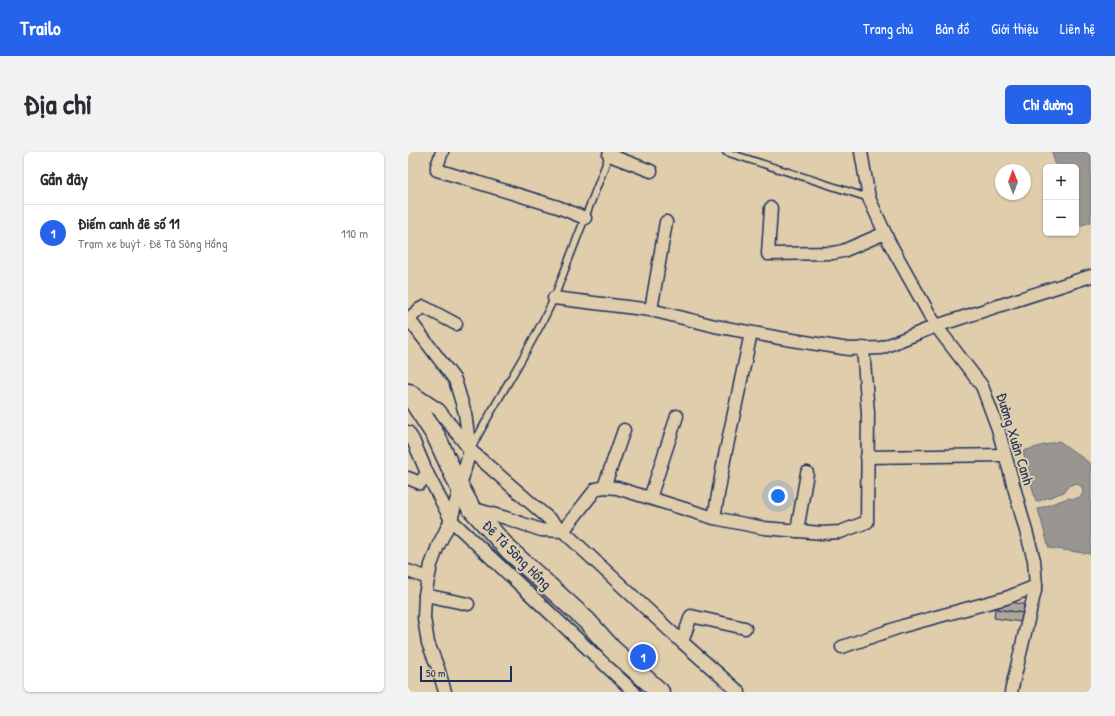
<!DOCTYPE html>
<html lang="vi">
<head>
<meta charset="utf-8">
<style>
	body { margin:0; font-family:"Patrick Hand",sans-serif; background:#f2f2f3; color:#2b2b33 }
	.controls { position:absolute; right:12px; top:12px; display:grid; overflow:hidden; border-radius:6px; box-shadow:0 1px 3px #0004 }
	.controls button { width:36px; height:36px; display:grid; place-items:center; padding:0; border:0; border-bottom:1px solid #e1e1e2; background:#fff; color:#2b2b33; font:20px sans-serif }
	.compass { position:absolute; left:587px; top:12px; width:36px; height:36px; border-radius:50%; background:#fff; box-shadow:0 1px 3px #0004; rotate:359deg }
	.scale { position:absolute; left:12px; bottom:10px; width:92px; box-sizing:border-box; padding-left:4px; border:2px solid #1b2f5e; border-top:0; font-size:11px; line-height:14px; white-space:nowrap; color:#1b2f5e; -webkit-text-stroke:3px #dfcdab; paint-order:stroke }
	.you { position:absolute; left:370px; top:344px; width:14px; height:14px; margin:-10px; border:3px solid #fff; border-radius:50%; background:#1a73e8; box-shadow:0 0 0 6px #1a73e833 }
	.badge { display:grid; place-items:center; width:26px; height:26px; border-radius:50%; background:#2563eb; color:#fff; font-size:13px; font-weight:700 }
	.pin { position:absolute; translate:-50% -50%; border:2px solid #fff; box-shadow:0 1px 4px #0006 }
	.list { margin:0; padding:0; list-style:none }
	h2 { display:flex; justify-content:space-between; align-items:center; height:52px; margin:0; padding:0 16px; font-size:17px }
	h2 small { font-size:13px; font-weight:400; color:#7c7c81 }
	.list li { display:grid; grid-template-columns:26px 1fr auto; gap:12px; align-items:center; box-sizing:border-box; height:56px; padding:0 16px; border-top:1px solid #e1e1e2 }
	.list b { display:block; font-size:15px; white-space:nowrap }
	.list p { margin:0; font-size:13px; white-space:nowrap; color:#7c7c81 }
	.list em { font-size:13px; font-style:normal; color:#7c7c81 }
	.map { position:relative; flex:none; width:683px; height:540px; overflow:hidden; border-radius:6px }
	header { display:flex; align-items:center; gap:24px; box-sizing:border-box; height:56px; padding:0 20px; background:#2563eb; color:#fff }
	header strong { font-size:19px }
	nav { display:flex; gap:22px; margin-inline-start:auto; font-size:14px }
	.intro { display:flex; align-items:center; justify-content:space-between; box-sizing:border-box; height:96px; padding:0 24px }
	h1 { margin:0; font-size:28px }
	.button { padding:10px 18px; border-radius:6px; background:#2563eb; color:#fff; font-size:14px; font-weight:700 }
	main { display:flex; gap:24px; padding:0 24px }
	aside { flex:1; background:#fff; border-radius:6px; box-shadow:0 1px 3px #0004 }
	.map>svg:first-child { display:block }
	.water { fill:#999590; stroke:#676c7c }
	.building { fill:#afa598; stroke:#1b2f5e }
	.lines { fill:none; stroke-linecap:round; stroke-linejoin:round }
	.lane-casing { stroke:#1b2f5e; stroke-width:9 }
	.street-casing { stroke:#1b2f5e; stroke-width:15 }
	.primary-casing { stroke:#1b2f5e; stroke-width:21 }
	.lane { stroke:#dfcdab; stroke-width:6 }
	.street { stroke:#dfcdab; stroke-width:12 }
	.primary { stroke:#dfcdab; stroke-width:18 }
	.labels { text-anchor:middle; stroke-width:4; stroke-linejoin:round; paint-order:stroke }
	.street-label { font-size:15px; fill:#1b2f5e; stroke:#dfcdab }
</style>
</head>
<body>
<header>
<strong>Trailo</strong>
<nav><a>Trang chủ</a><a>Bản đồ</a><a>Giới thiệu</a><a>Liên hệ</a></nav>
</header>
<div class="intro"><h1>Địa chỉ</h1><a class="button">Chỉ đường</a></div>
<main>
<aside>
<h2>Gần đây<small></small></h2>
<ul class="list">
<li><span class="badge">1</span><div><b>Điếm canh đê số 11</b><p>Trạm xe buýt · Đê Tả Sông Hồng</p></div><em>110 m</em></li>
</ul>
</aside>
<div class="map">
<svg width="683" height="540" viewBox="0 0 683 540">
	<rect width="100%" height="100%" fill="#dfcdab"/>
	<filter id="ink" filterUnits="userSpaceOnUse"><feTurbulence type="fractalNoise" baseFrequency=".025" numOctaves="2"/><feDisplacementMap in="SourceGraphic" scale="8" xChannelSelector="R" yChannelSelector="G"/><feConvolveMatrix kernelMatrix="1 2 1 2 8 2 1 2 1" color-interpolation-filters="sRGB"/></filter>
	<g filter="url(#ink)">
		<g class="water">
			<path d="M644,0H683V70L668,75V15H648Z"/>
			<path d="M651,289L683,312V402L641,396L630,357L660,346L666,347L672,345L675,341L674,335L668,331L660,334L656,340L628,350L615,299Z"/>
		</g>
		<g class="building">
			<path d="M592,449L616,452L615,461L590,457Z"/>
			<path d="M587,457L615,461L613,470L586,466Z"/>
		</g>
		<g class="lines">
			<g class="lane-casing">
				<g id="lane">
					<path d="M318,0L461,46"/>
					<path d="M64,295C90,244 123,197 146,146L202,1"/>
				</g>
			</g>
			<g class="street-casing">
				<g id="street">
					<path d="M34,0L29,14V18L150,55L177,66"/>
					<path d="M453,0L461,46L481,90L528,174L574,234L590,277L626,408L628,434L603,540"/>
					<path d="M201,3L243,19"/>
					<path d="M363,56L360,102L425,101L435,99L477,81"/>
					<path d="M146,146L243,158L307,174L372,186L441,197L473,196L528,174L683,124"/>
					<path d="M243,158L258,70"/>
					<path d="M0,166L47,228L57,261L62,298L43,368L30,394L23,413L17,443L16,466L20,491L30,516L37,540"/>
					<path d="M0,167L12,157L16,155L48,172"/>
					<path d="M1,238L31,258L62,298L155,379L274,490L331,540"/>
					<path d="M0,280L5,288L19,321L43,368L226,540"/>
					<path d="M459,305L597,303"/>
					<path d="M0,326L12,331L19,321"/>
					<path d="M196,335L216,278"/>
					<path d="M242,346L269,264"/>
					<path d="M63,356L98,366L133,378L155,379L188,337L196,335L209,336L306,366L356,376L414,381L432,380L459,370L460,261L455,196"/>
					<path d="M306,366L316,308L343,181"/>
					<path d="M389,379L399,321"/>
					<path d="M0,419L20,426"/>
					<path d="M17,443L60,452"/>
					<path d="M274,490L283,464L337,476"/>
					<path d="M434,495L495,474L598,446L628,434"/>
				</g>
			</g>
			<g class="primary-casing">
				<path id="primary" d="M0,241L28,284L51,334L63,356L101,398L179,469L204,497L252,540"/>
			</g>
			<use href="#lane" class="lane"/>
			<use href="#street" class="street"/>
			<use href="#primary" class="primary"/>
		</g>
	</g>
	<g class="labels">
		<g class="street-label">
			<text transform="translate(607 287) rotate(73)" y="5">Đường Xuân Canh</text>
			<text transform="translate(109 403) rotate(45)" y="5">Đê Tả Sông Hồng</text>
		</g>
	</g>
</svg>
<div class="controls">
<button>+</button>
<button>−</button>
</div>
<svg class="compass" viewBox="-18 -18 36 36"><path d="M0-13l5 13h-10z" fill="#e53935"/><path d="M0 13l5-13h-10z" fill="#7c7c81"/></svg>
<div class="scale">50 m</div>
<div class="you"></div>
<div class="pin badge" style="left:235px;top:505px">1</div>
</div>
</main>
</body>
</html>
